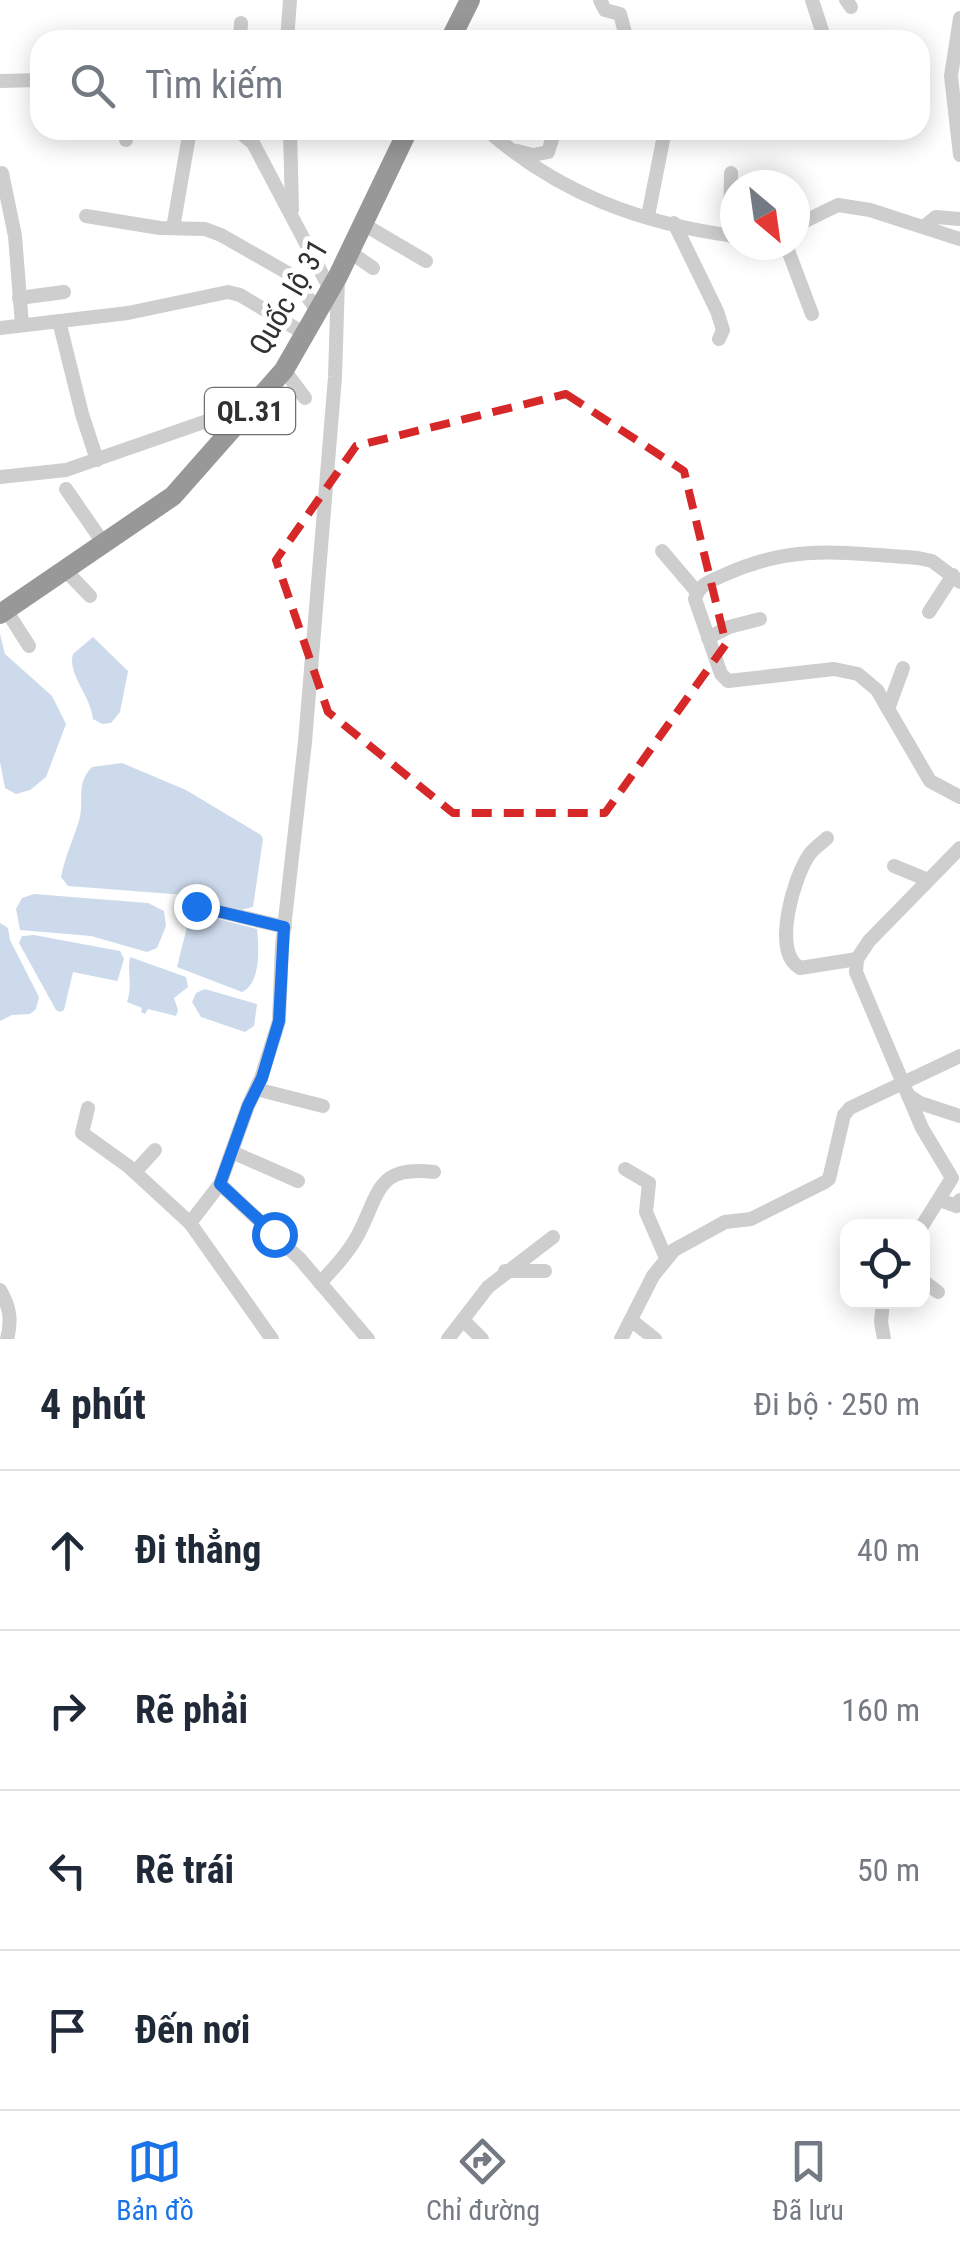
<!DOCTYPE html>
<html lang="vi">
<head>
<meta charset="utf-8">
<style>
	body { margin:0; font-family:"Roboto Condensed",sans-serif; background:#f6f6f7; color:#1f2937 }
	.controls { position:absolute; right:30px; bottom:30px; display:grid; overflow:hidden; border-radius:20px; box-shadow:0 5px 25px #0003 }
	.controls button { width:90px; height:90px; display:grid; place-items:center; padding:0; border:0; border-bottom:2px solid #e0e1e3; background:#fff; color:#1f2937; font:50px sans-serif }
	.compass { position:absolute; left:720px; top:170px; width:90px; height:90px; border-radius:50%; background:#fff; box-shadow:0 5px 25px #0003; rotate:151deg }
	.stop { position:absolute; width:30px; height:30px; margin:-22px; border:8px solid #1a73e8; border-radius:50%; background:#fff }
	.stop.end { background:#1a73e8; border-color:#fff; box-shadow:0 2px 10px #0008 }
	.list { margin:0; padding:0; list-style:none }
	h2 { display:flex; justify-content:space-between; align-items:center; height:130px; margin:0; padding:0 40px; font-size:42px }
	h2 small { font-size:32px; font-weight:400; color:#747a83 }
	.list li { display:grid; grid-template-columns:65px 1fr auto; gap:30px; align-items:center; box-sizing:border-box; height:160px; padding:0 40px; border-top:2px solid #e0e1e3 }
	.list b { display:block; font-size:38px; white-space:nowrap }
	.list em { font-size:32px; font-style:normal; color:#747a83 }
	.icon { flex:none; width:55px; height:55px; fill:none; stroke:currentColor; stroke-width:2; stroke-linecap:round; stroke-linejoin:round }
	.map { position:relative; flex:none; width:960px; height:1339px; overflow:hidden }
	.search { position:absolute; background:#fff; box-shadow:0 5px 25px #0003; left:30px; right:30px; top:30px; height:110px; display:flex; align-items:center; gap:25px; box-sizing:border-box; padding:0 35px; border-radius:30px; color:#747a83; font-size:38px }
	.sheet { height:770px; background:#fff }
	nav { display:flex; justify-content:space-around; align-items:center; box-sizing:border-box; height:140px; border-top:2px solid #e0e1e3; background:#fff; font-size:28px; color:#747a83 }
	nav a { display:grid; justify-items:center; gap:5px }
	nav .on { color:#1a73e8 }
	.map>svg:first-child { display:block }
	.water { fill:#cddaec }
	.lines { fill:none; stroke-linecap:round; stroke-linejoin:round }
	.minor { stroke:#cecece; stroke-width:14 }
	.highway { stroke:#989898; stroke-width:20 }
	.route { stroke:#1a73e8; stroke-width:12 }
	.marked { fill:none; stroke:#d62828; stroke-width:8; stroke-dasharray:20 12; stroke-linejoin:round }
	.labels { text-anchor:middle; stroke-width:10; stroke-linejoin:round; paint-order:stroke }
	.shield { fill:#fff; stroke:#6f6f6f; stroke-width:2.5 }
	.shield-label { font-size:28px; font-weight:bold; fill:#313131 }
	.street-label { font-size:30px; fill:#313131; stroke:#fff }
</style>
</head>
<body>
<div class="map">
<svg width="960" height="1339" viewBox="0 0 960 1339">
	<rect width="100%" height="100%" fill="#fff"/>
	<g class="water">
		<path d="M0,634L5,654L52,696L66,724L46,777L30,790L16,794L5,788L0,762Z"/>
		<path d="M93,637L128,671L120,712L111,723L102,724L93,719C91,696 67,674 73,654Z"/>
		<path d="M122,763L186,790L261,835L263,839L253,907L241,910L185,895L68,886L61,877C65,857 73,840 79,821C85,801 75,784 92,767Z"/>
		<path d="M34,894L148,903L164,911L166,926L157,948L147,952L91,936L20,930L16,909L22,898Z"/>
		<path d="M203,915L257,929C259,948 261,983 242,992L177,967L189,919Z"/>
		<path d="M0,923L8,928L10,940L39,997L36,1009L30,1014L12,1015L0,1021Z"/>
		<path d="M34,935L120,951L124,959L118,979L117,981L73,972L64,1010L60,1012L56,1010L19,943L22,936Z"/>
		<path d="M130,957L186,977L188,987L174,998L178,1010L176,1016L148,1009L145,1014L141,1012L142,1008L127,1002C133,986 127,974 130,957Z"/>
		<path d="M205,989L257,1004L254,1026L245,1032L201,1017L192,1002L196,993Z"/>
	</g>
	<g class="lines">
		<g class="minor">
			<path d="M600,0L605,10L620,14L627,40"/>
			<path d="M812,0L825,40"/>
			<path d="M846,0L851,7"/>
			<path d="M960,18L951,76L960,155"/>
			<path d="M240,40L241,23"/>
			<path d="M287,40L290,0"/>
			<path d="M0,81L40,80"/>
			<path d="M237,130L253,143L330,289"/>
			<path d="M290,130L292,210"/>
			<path d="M487,130C558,193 641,224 735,236"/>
			<path d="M126,140L128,130"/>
			<path d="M517,151L533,155L548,152L555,130"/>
			<path d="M2,173L15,236L22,325"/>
			<path d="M86,216L160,228L205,229L221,235L293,276L318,312"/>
			<path d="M648,216L665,130"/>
			<path d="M674,223L717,311L723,330L719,339"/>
			<path d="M363,224L426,261"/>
			<path d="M795,226L838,205L870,210L960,239"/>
			<path d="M925,226L936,217L960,219"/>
			<path d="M173,228L190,130"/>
			<path d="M730,236L731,173"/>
			<path d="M786,245L812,314"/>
			<path d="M350,252L373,268"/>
			<path d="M19,298L64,292"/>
			<path d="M59,321L82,414L97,460"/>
			<path d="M0,328L128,313L228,292L240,295L305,334"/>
			<path d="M284,370L305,398"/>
			<path d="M0,477L66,470L250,406"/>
			<path d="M66,489L104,544"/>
			<path d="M662,551L697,592"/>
			<path d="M66,571L90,596"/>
			<path d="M960,582L932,561L918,558C844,553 793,543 724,575C711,581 699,584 695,599L721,674L728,681L834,669L858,674L877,690L930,781L960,797"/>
			<path d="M6,610L29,646"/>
			<path d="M929,612L953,575"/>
			<path d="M708,638L729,627L760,619"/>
			<path d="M888,709L903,668"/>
			<path d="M827,838C822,843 814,848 809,855C794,877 771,952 800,968L857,959"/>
			<path d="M960,848L869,941L857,959L856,972L908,1095L920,1103L960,1116"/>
			<path d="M894,866L928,880"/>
			<path d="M196,906L285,927"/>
			<path d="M256,1089L323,1106"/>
			<path d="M908,1095L922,1128L952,1178L922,1226"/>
			<path d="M88,1108L82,1133L128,1166L190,1223L220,1184L248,1106L261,1078L279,1021L282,946L305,742L335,377L338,280"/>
			<path d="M232,1152L298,1181"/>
			<path d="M625,1169L649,1183L646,1212L666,1258"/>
			<path d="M135,1172L155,1150"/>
			<path d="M220,1184L300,1259L368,1339"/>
			<path d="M940,1200L956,1206L960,1200"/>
			<path d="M190,1223L272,1339"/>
			<path d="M505,1271H545"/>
			<path d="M922,1280L938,1292"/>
			<path d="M320,1283C335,1267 349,1252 359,1233C380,1191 378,1165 434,1172"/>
			<path d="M0,1290C10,1307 12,1320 7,1339"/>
			<path d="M883,1302L881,1322L884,1339"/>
			<path d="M463,1320L482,1339"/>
			<path d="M631,1320L655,1339"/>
			<path d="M448,1339L488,1287L553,1237"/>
			<path d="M621,1339L653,1276L674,1250L725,1222L751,1219L825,1182L829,1179L844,1115L850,1108L960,1056"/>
		</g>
		<g class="highway">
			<path d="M450,40L470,0"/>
			<path d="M0,614L173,496L284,370L338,276L408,130"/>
		</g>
	</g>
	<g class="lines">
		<path class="route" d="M196,906L284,927L279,1021L262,1078L248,1106L220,1184L274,1234"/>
	</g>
	<path class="marked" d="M566,394L684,471L726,644L605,813H453L328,712L276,560L356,446Z"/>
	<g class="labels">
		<rect class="shield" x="205" y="388" width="90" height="46" rx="8"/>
		<g class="shield-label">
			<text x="250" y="421">QL.31</text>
		</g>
		<g class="street-label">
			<text transform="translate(289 297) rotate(-60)" y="10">Quốc lộ 31</text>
		</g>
	</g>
</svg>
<div class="controls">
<button><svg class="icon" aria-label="locate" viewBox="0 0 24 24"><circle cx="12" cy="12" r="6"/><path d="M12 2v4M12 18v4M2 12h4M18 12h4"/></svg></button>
</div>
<svg class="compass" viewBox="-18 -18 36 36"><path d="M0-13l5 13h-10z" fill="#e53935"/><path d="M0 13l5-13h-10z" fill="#747a83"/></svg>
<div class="stop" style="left:274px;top:1234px"></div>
<div class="stop end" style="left:196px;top:906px"></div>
<div class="search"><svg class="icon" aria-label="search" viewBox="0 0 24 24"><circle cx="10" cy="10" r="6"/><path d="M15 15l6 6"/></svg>Tìm kiếm</div>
</div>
<section class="sheet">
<h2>4 phút<small>Đi bộ · 250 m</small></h2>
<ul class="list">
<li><svg class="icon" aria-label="ahead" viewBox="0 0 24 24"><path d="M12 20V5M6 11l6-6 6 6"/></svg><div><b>Đi thẳng</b></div><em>40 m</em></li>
<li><svg class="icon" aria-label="right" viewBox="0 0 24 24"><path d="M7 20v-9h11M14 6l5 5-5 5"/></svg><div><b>Rẽ phải</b></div><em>160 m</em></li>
<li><svg class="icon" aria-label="left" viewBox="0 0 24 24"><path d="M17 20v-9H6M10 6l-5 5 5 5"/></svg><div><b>Rẽ trái</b></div><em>50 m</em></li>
<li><svg class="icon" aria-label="arrive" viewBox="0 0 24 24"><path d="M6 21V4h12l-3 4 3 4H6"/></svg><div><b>Đến nơi</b></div></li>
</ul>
</section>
<nav>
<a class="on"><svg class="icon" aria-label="map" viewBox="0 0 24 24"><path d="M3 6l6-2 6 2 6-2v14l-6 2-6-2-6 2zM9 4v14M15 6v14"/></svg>Bản đồ</a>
<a><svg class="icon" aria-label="directions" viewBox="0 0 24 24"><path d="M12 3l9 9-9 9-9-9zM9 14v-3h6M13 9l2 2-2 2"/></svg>Chỉ đường</a>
<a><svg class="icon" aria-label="saved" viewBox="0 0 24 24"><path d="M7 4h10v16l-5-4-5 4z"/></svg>Đã lưu</a>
</nav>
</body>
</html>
